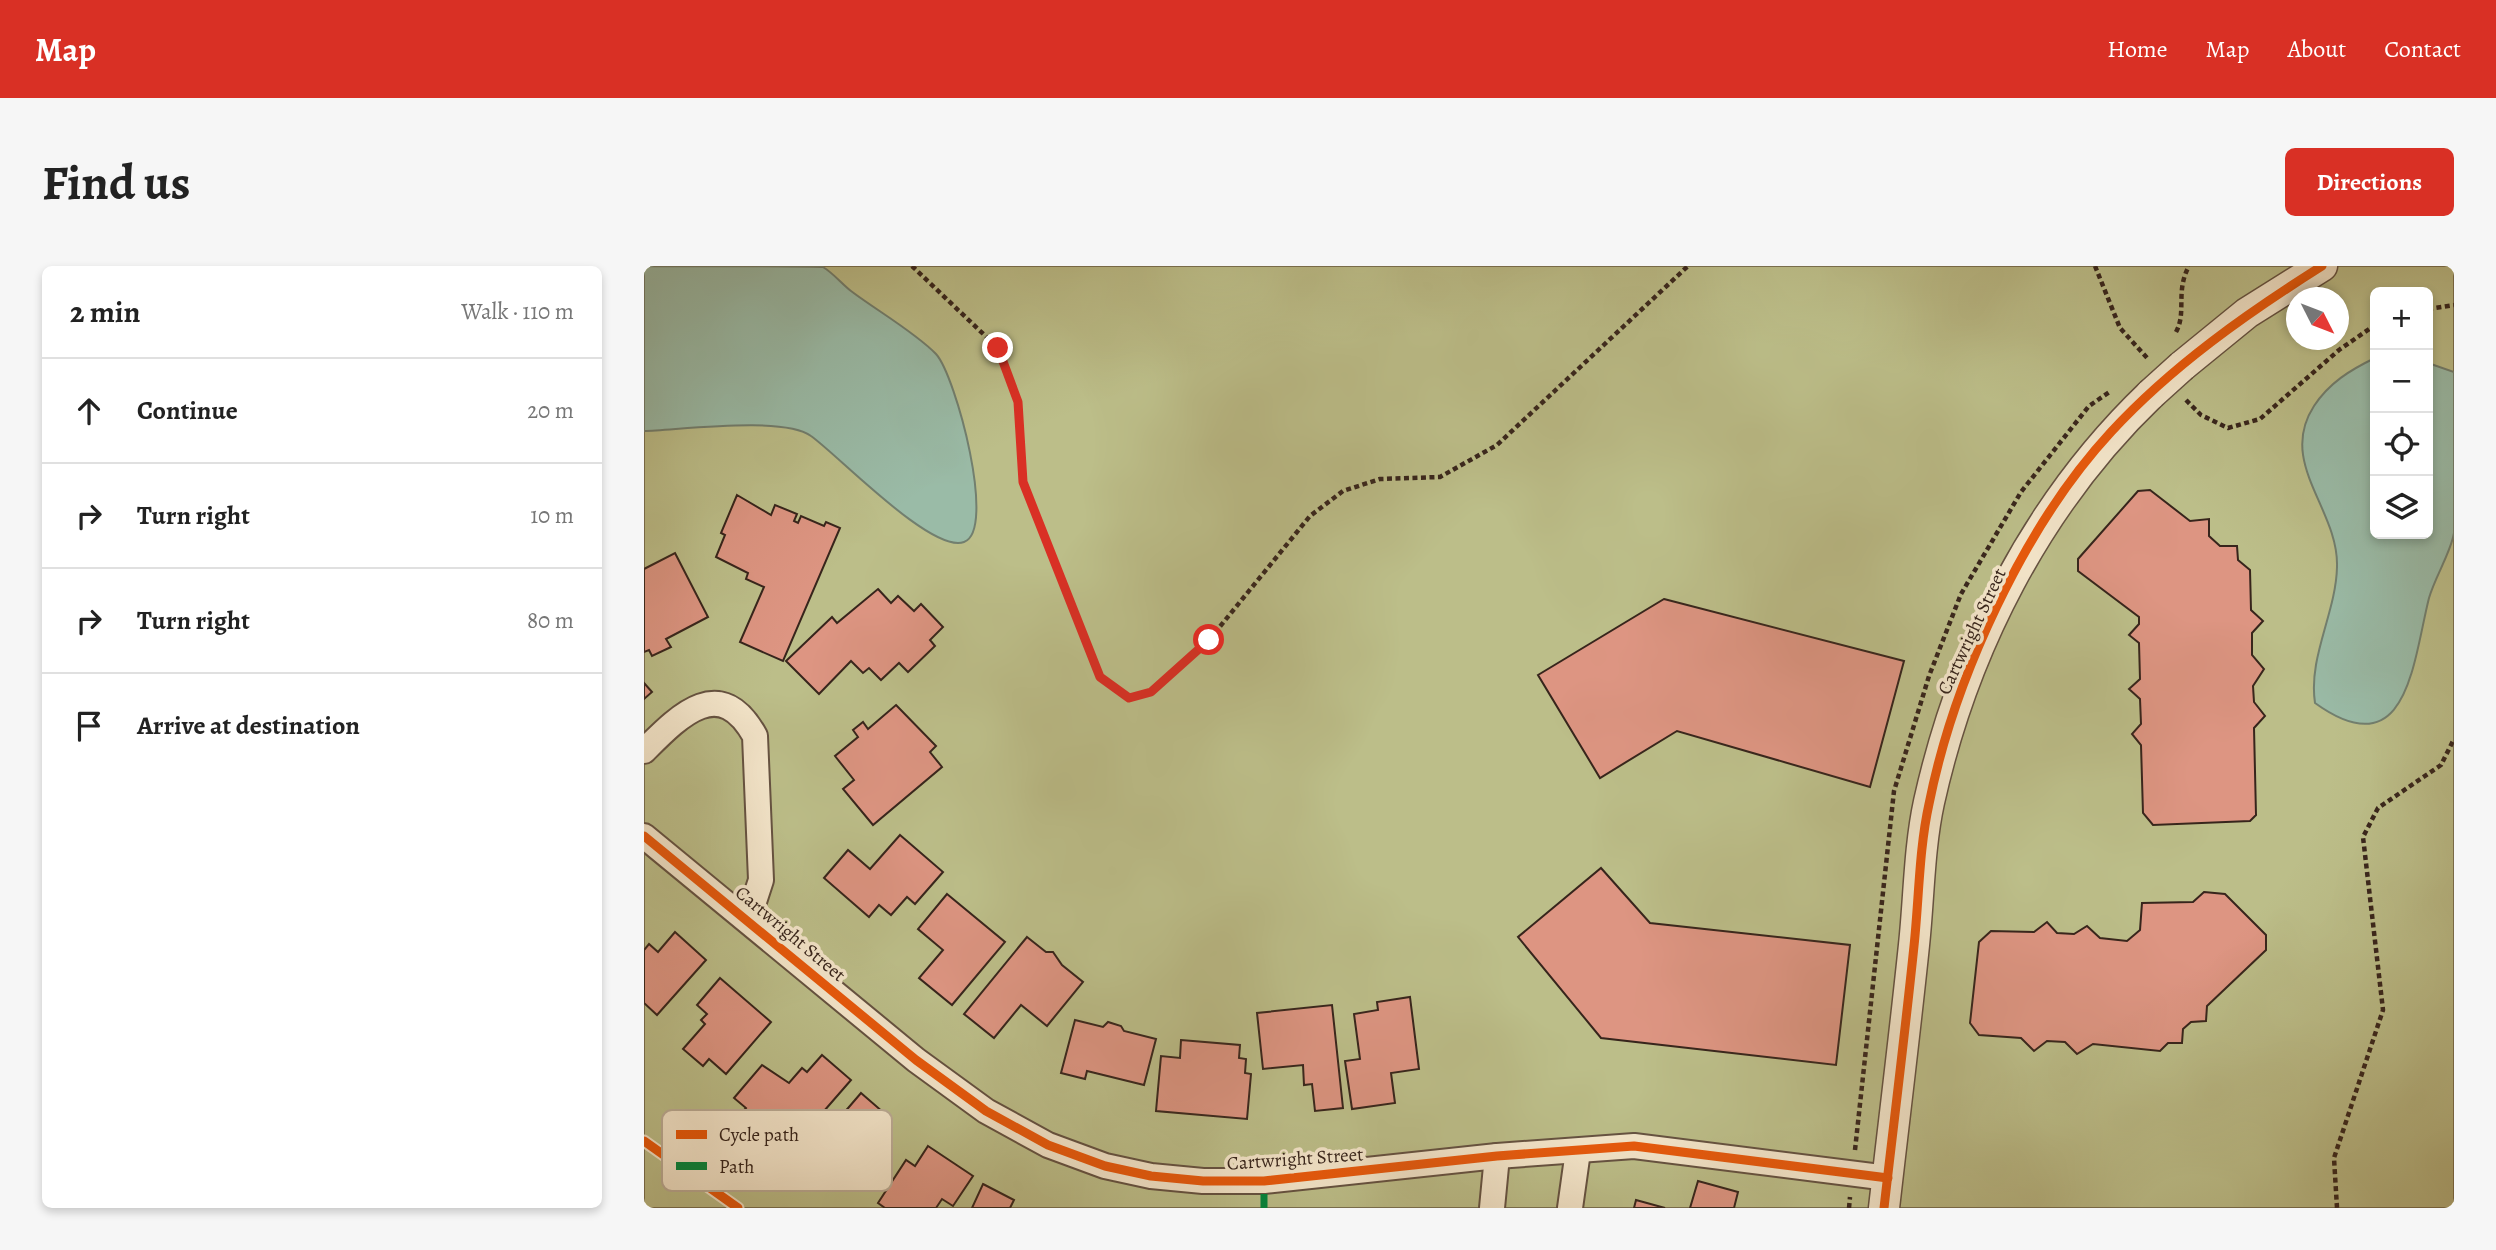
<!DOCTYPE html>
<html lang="en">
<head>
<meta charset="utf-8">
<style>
	body { margin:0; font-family:Alegreya,serif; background:#f6f6f6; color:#222 }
	.controls { position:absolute; right:21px; top:21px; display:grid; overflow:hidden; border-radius:10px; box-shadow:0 4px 10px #0003 }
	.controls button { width:63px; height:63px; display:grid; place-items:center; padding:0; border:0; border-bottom:2px solid #e0e0e0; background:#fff; color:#222; font:35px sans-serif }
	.compass { position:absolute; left:1642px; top:21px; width:63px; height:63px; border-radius:50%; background:#fff; box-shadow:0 4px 10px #0003; rotate:132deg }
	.stop { position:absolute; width:21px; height:21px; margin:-16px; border:5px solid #d93025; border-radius:50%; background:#fff }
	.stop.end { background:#d93025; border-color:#fff; box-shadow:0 2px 7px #0008 }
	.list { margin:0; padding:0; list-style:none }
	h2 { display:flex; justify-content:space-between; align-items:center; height:91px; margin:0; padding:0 28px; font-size:30px }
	h2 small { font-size:23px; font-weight:400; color:#767676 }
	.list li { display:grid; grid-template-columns:46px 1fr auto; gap:21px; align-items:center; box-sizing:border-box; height:105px; padding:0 28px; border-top:2px solid #e0e0e0 }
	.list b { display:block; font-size:26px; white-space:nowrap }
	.list em { font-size:23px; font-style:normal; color:#767676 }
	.icon { flex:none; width:38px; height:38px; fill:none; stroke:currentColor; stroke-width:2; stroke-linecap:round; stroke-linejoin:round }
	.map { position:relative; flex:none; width:1810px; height:942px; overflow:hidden; border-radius:10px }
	header { display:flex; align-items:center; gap:42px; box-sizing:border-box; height:98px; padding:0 35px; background:#d93025; color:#fff }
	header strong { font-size:33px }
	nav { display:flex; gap:38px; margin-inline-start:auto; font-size:24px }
	.intro { display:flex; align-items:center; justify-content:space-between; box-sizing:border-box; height:168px; padding:0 42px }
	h1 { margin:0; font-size:49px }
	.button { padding:18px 32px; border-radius:10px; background:#d93025; color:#fff; font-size:24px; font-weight:700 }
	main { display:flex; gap:42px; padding:0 42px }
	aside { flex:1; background:#fff; border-radius:10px; box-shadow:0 4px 10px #0003 }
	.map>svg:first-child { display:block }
	.green { fill:#bcbe89; stroke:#7a7252; stroke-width:2; fill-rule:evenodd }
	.water { fill:#9abba7; stroke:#727f6f; stroke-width:2 }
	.building { fill:#dd9582; stroke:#37251c; stroke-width:2 }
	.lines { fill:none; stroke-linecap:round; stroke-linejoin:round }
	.minor-casing { stroke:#655241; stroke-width:28 }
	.tertiary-casing { stroke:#655241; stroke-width:33 }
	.path { stroke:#37251c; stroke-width:4.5; stroke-dasharray:5 3.5; stroke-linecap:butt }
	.minor { stroke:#f5e7cc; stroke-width:24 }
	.tertiary { stroke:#f5e7cc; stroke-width:30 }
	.tertiary-bridge-casing { stroke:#655241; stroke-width:33; stroke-linecap:butt }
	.tertiary-bridge { stroke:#f5e7cc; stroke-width:30 }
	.quiet { stroke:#00873e; stroke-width:7; stroke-dasharray:14 7; stroke-linecap:butt }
	.cycleway-casing { stroke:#f5e7cc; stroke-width:13 }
	.cycleway { stroke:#e8590c; stroke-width:9 }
	.route { stroke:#d93025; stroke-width:9 }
	.labels { text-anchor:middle; stroke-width:7; stroke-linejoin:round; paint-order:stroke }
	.street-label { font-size:19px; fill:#37251c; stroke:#f5e7cc }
	.key { fill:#f5e7cc; stroke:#bcad97; stroke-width:2 }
	.key-label { font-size:19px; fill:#37251c }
</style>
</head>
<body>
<header>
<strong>Map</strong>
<nav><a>Home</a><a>Map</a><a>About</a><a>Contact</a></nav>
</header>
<div class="intro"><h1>Find us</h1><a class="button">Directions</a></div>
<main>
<aside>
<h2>2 min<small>Walk · 110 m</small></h2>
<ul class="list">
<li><svg class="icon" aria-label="ahead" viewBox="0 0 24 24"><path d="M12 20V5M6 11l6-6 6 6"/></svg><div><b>Continue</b></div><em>20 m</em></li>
<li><svg class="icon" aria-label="right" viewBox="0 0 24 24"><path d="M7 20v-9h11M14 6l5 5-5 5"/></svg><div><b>Turn right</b></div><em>10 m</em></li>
<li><svg class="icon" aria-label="right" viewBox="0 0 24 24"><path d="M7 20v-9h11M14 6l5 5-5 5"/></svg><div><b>Turn right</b></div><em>80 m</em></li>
<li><svg class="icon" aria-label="arrive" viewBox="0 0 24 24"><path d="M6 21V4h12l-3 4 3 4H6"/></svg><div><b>Arrive at destination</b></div></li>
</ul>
</aside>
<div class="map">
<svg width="1810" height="942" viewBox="0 0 1810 942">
	<rect width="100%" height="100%" fill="#efdab1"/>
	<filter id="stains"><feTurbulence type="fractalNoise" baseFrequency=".00286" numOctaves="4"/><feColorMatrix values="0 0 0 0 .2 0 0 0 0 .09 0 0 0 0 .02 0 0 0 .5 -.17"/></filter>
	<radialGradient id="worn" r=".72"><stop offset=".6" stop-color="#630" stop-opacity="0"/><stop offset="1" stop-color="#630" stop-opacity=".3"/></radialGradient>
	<path class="green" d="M0,0H1810V942H0ZM1731,26H1784V268H1731ZM1652,32H1694V74H1652Z"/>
	<g class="water">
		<path d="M0,0C24,0 168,0 179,1C189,7 198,18 207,25C232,44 272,67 292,88C312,110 353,265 320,276C288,288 194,189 167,170C140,150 36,164 0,165Z"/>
		<path d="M1731,92V268H1784V97L1810,106C1810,144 1810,181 1810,219C1810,234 1810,252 1810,267C1807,286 1791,311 1785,332C1769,395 1764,504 1671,437C1664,391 1692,347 1693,301C1695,243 1633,197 1670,140C1685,117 1706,104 1731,92Z"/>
	</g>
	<g class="building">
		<path d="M1506,224L1546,255L1565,253V270L1576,280H1593L1594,294L1606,304L1607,344L1619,355L1608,367V389L1620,403L1609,420L1610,436L1621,450L1610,462L1612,549L1606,555L1509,559L1499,547L1497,479L1488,468L1497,458L1496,433L1485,423L1496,413L1495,377L1485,369L1495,358V351L1434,305V293L1494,225Z"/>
		<path d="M93,229L127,249L131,239L153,248L150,255L154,257L157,250L180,260L182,256L196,262L139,395L96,376L120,321L102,313L104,307L72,291L81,269L77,267Z"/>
		<path d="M31,287L64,351L22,373L27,381L8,390L5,384L0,386V303Z"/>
		<path d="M234,323L247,337L254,330L270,345L277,338L299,361L286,374L291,380L264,406L255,397L237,414L225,402L219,407L207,395L175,428L142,395L188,351L193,357Z"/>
		<path d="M1020,333L1260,395L1226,521L1033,465L956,512L894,409Z"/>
		<path d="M0,417L8,426L0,433Z"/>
		<path d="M252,439L292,480L286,486L298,501L229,559L199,523L210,514L191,490L214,471L209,464L219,456L224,463Z"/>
		<path d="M256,569L299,606L271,638L263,631L247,649L235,639L225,651L180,612L204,584L226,603Z"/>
		<path d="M957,602L1006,657L1206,679L1192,799L957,772L874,671Z"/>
		<path d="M1560,626L1581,628L1622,669V684L1563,740L1562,755L1547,756L1539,763L1538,777H1524L1516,785L1449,778L1433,788L1421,776L1403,775L1390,785L1377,772L1335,769L1326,757L1335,676L1347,665L1390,666L1403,656L1413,667L1430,668L1443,660L1456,672L1483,675L1496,664L1498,637L1549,636Z"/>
		<path d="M303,628L361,676L308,739L275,712L299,684L274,663Z"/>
		<path d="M31,666L62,694L13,749L0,737V684L5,678L14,686Z"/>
		<path d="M383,671L402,686H409L418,699L439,716L403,760L377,739L350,772L320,748Z"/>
		<path d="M76,712L127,756L82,808L65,793L59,800L39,783L61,758L57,754L63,748L53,739Z"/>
		<path d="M766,731L775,803L747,807L751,837L708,843L701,795L716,793L710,748L734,744L733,736Z"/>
		<path d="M688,739L699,842L671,845L668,818L660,819L659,799L619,803L613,747Z"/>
		<path d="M431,754L459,761L464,756L477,760L480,765L512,773L500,819L443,805L441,813L417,807Z"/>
		<path d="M537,774L596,779L595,792L602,793L601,807L607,808L603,853L512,845L517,790L536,792Z"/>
		<path d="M178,789L207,814L140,891L138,889L133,896L120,885L127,877L95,850L102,842L90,832L118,799L145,817L158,802L163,806Z"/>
		<path d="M217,827L247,853L233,868L240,874L231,883L245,895L222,921L201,903L197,907L169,883Z"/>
		<path d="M284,880L329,910L309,940L298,933L292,942H241L234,937L262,894L271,900Z"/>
		<path d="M1054,915L1094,926L1090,942H1046Z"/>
		<path d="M339,918L370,934L366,942H328Z"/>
		<path d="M992,934L1021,942H990Z"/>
	</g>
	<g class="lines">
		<g class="minor-casing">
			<g id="minor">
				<path d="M0,485C35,450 76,407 111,470L117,614L104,654"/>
				<path d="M0,570L272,794L342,845L404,879L461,900L507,910L559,915H620L853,890L990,880L1244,912"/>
				<path d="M848,942L853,890"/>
				<path d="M926,942L934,885"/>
			</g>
		</g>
		<g class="tertiary-casing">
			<g id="tertiary">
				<path d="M1538,100L1603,47L1678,0"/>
				<path d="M1240,942C1250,854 1261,766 1270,679C1275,632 1275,582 1285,536C1319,383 1393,237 1507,128"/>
			</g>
		</g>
		<g class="path">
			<path d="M268,0L354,82L374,136L379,217L456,411L485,432L507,426L565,374L666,250L699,225L736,213L796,211L853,179L1044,0"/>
			<path d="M1451,0L1476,62L1505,94"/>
			<path d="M1784,43L1810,39"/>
			<path d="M1532,66C1543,46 1531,26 1545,0"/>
			<path d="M1542,134L1557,149L1584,162L1616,153L1695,84L1731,59"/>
			<path d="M1211,884L1250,525L1285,410L1317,328L1377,226L1445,140L1467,125"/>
			<path d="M1205,942L1206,931"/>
			<path d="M1693,942L1690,892L1739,744L1719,571L1734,542L1797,499L1810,473"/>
		</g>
		<use href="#minor" class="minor"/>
		<use href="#tertiary" class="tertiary"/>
		<g class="tertiary-bridge-casing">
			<path id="tertiary-bridge" d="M1507,128L1538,100"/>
		</g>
		<use href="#tertiary-bridge" class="tertiary-bridge"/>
		<path class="quiet" d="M620,942V915"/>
		<g class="cycleway-casing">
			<g id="cycleway">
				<path d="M0,570L272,794L342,845L404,879L461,900L507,910L559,915H620L853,890L990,880L1244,912"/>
				<path d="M0,875L94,942"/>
				<path d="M1240,942C1250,855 1261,767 1270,680C1275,633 1275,583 1285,538C1310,413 1380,260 1467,166C1528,100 1602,48 1678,0"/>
			</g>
		</g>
		<use href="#cycleway" class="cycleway"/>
	</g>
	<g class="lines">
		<path class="route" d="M354,82L374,136L379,216L456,411L485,432L507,426L565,374"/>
	</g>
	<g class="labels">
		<g class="street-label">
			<text transform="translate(1327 365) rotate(-65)" y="7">Cartwright Street</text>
			<text transform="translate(147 667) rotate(40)" y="7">Cartwright Street</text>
			<text transform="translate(651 892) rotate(-4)" y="7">Cartwright Street</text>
		</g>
	</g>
	<rect x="18" y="844" width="230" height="81" rx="10" class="key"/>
	<rect x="32" y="864" width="31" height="9" fill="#e8590c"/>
	<rect x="32" y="896" width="31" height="8" fill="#00873e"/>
	<g class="key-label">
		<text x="75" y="875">Cycle path</text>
		<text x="75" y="907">Path</text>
	</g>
	<rect width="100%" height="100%" filter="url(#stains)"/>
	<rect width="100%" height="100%" fill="url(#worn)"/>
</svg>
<div class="controls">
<button>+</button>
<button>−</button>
<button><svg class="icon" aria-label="locate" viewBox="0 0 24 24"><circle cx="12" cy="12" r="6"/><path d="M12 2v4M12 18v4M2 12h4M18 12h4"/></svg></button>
<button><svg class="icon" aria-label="layers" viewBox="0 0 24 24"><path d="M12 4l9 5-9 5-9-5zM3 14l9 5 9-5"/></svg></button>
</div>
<svg class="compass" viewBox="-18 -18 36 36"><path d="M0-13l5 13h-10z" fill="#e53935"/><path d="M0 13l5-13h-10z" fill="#767676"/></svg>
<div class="stop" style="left:565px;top:374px"></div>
<div class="stop end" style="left:354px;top:82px"></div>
</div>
</main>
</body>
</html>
